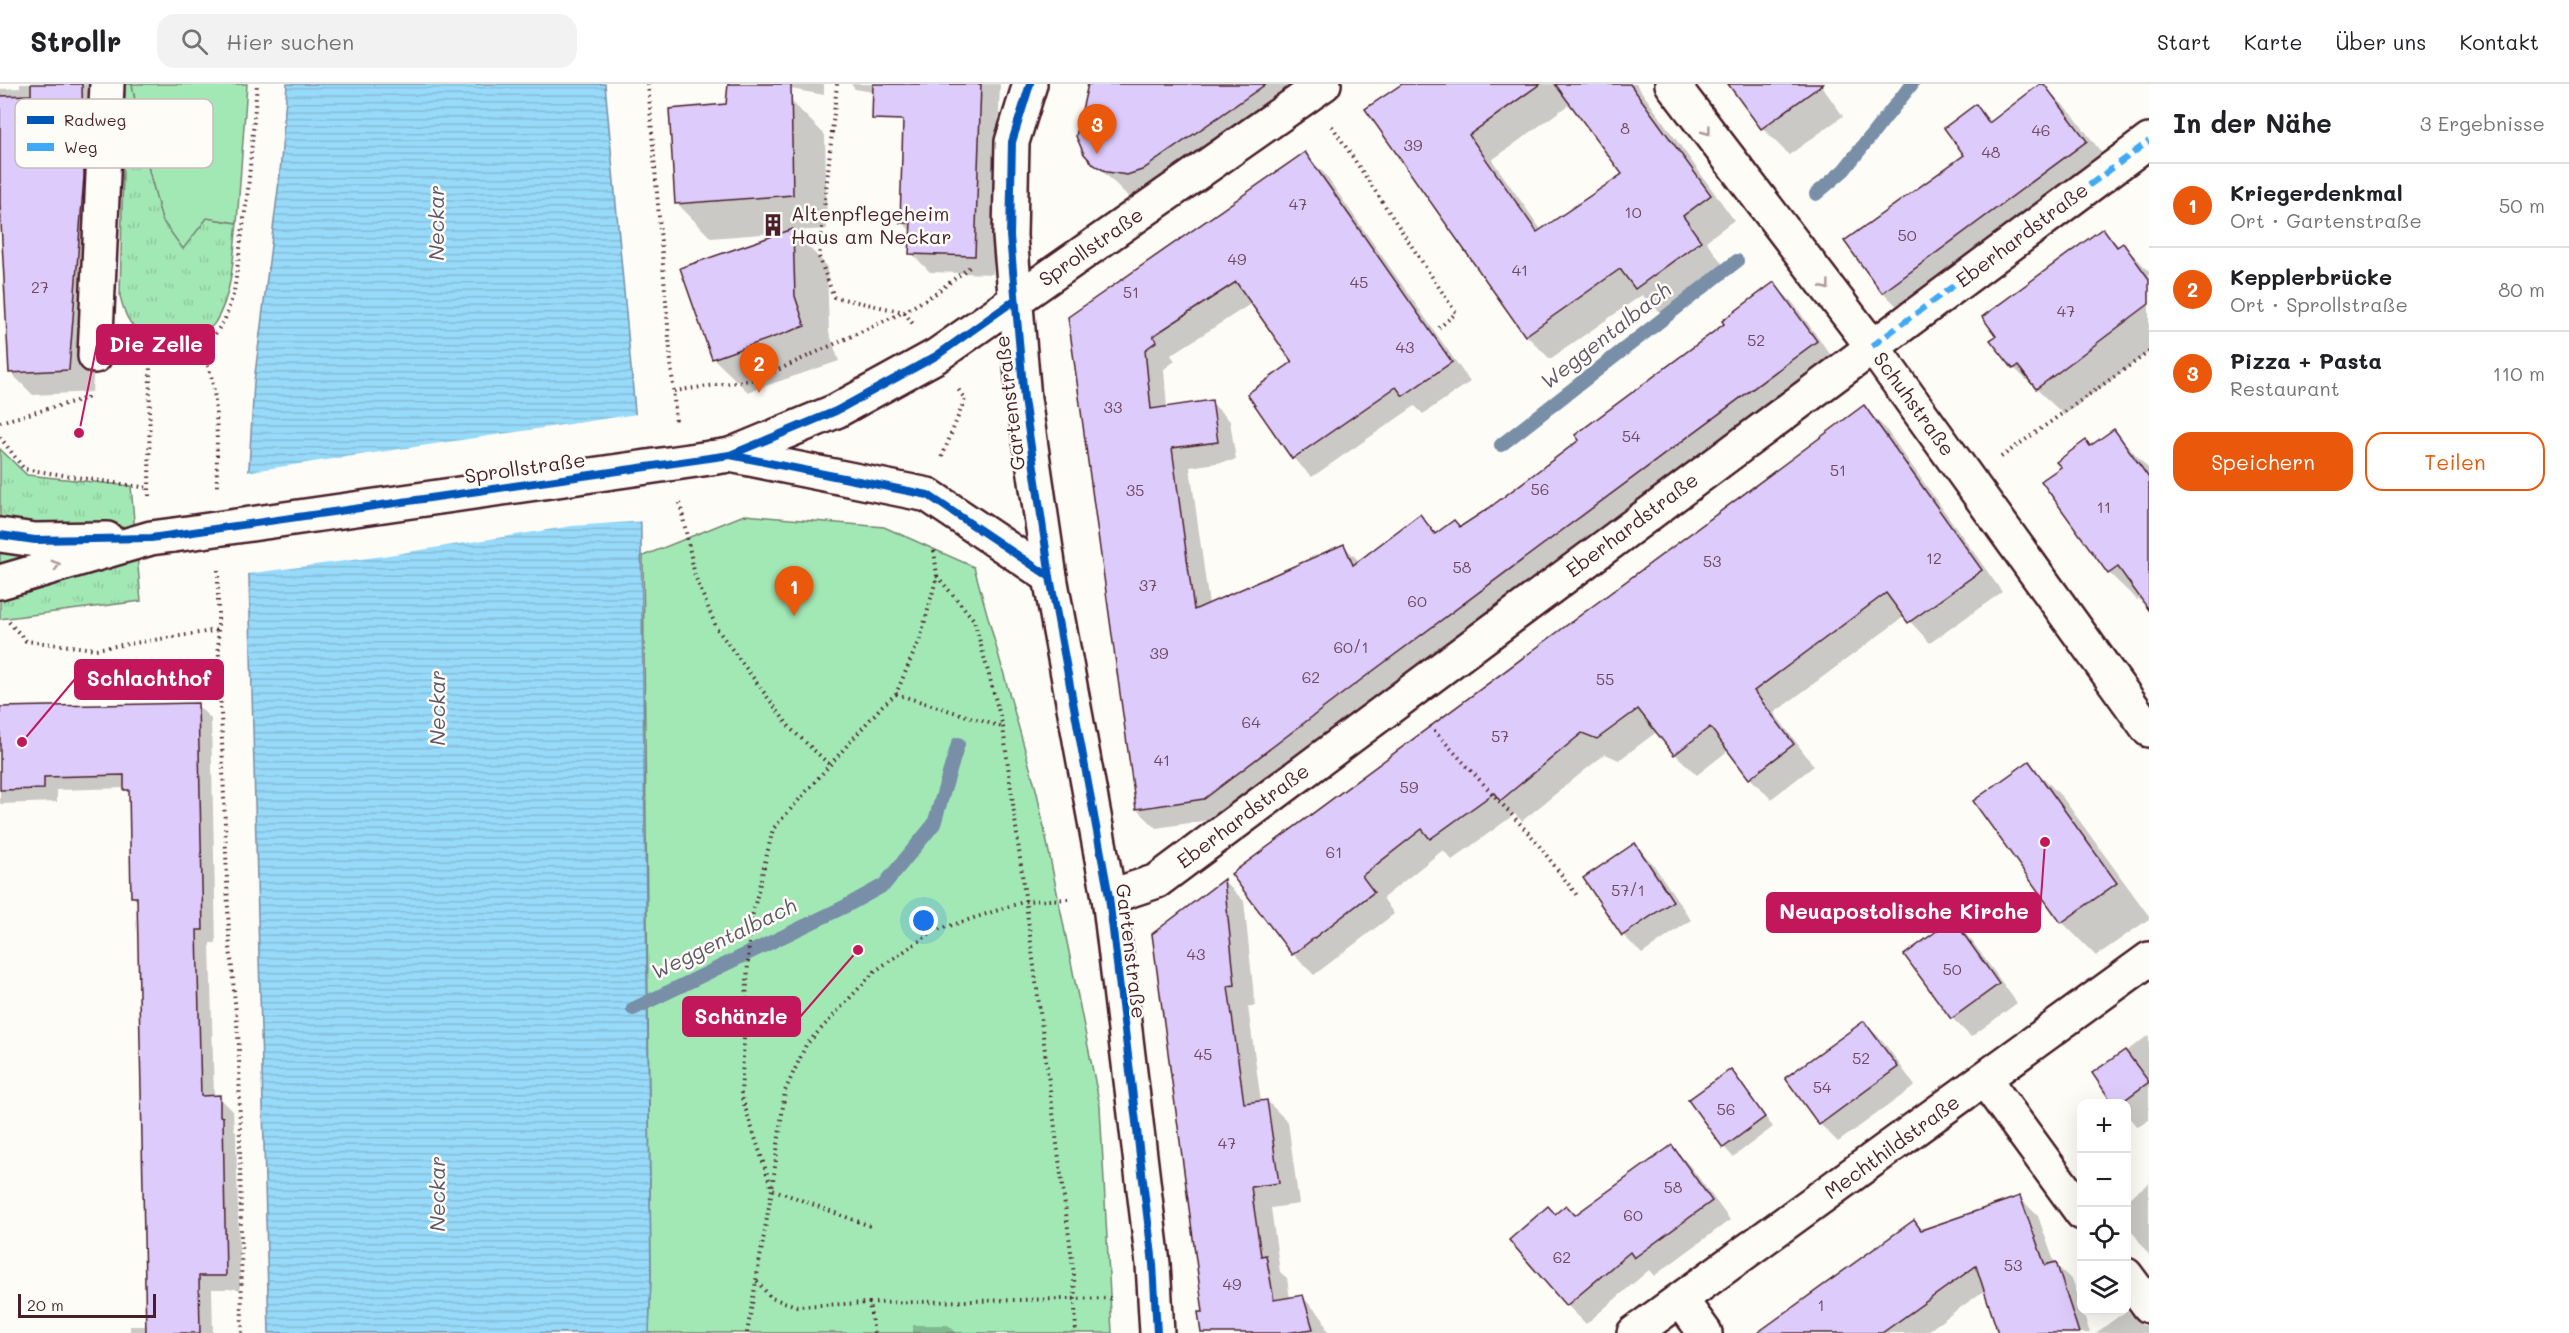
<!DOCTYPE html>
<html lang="de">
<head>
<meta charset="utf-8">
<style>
	body { margin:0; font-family:Mali,sans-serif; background:#f2f2f2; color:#202124 }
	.controls { position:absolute; right:18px; bottom:18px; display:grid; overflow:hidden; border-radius:12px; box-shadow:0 6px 24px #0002 }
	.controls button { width:54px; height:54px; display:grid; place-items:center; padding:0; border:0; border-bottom:2px solid #e0e0e0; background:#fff; color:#202124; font:30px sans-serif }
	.scale { position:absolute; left:18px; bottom:15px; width:138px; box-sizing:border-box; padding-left:6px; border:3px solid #4a1f2b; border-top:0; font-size:16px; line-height:21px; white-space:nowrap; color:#4a1f2b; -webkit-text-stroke:4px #fdfcf7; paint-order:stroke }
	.you { position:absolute; left:924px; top:837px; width:21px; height:21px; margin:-15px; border:4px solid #fff; border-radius:50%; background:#1a73e8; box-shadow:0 0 0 9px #1a73e833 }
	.badge { display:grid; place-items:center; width:39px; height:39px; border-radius:50%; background:#ea580c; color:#fff; font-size:20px; font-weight:700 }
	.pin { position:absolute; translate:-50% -50px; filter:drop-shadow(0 2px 3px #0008) }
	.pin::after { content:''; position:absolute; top:32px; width:21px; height:18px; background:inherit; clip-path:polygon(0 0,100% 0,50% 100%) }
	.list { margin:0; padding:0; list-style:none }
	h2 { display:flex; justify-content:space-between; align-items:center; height:78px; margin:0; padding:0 24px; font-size:26px }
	h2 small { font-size:20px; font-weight:400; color:#757577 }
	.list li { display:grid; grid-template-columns:39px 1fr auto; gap:18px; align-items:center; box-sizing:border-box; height:84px; padding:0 24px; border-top:2px solid #e0e0e0 }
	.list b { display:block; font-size:22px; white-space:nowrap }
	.list p { margin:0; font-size:20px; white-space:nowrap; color:#757577 }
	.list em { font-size:20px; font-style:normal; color:#757577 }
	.actions { display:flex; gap:12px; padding:18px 24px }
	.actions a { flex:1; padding:14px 0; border:2px solid #ea580c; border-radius:18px; text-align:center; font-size:21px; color:#ea580c }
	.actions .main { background:#ea580c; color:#fff }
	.icon { flex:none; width:33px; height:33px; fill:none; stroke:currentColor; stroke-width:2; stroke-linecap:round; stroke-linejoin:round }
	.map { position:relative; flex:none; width:2149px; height:1249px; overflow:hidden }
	header { display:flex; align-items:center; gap:36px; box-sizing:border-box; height:84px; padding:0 30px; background:#fff; border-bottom:2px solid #e0e0e0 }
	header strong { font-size:28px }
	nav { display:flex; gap:33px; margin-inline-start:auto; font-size:21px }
	.search { width:420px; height:54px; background:#f2f2f2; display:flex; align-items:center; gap:15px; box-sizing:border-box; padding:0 21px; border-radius:18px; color:#757577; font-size:22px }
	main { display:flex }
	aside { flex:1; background:#fff }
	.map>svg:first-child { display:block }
	.grass { fill:url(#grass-tufts); stroke:#768470; stroke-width:1.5 }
	.park { fill:#a2e8b5; stroke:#768470; stroke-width:1.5 }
	.water { fill:url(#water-rules); stroke:#788fa7; stroke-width:1.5 }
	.pier { fill:#fdfcf7 }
	.shadow { fill:#0003; fill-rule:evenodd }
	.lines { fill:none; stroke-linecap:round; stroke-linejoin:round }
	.stream { stroke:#788fa7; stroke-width:14 }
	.building { fill:#ddcbfc; stroke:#4a1f2b; stroke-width:1.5 }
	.minor-casing { stroke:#4a1f2b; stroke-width:38 }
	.secondary-casing { stroke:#4a1f2b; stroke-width:38 }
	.path { stroke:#4a1f2b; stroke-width:4; stroke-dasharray:1.5 4.5; stroke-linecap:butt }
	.minor { stroke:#fdfcf7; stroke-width:33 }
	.secondary { stroke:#fdfcf7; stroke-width:33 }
	.secondary-bridge-casing { stroke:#4a1f2b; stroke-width:38; stroke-linecap:butt }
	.secondary-bridge { stroke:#fdfcf7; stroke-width:33 }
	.quiet { stroke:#3fa9f5; stroke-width:6; stroke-dasharray:12 6; stroke-linecap:butt }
	.cycleway-casing { stroke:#fdfcf7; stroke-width:11 }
	.cycleway { stroke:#0057b8; stroke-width:8 }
	.oneway { stroke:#ac999b }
	.labels { text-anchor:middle; stroke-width:5; stroke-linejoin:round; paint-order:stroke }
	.number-label { font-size:16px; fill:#6f4a5f }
	.poi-label { font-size:20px; fill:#4a1f2b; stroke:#fdfcf7; text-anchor:start }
	.street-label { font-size:20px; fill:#4a1f2b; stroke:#fdfcf7 }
	.water-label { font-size:21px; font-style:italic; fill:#615769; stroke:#fdfcf7 }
	.key { fill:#fdfcf7; stroke:#c7baba; stroke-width:1.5 }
	.key-label { font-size:16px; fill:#4a1f2b }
	.leader { fill:none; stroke:#c2185b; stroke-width:2 }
	.callout-dot { fill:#c2185b; stroke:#fdfcf7; stroke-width:2 }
	.callout { fill:#c2185b; stroke:#c2185b; stroke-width:2 }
	.callout-label { font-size:21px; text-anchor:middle; font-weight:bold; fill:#fff }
</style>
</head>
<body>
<header>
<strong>Strollr</strong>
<div class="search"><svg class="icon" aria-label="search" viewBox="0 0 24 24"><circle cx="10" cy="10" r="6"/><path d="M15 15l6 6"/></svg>Hier suchen</div>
<nav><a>Start</a><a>Karte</a><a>Über uns</a><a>Kontakt</a></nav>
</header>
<main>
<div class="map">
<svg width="2149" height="1249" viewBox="0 0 2149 1249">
	<defs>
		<pattern id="grass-tufts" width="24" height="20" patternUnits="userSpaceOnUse" patternTransform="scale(1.5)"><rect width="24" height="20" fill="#a2e8b5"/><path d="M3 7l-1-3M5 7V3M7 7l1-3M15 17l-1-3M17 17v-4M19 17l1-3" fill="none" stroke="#8dc79c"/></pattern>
		<pattern id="water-rules" width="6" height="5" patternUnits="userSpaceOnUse" patternTransform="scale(1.5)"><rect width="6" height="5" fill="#97daf9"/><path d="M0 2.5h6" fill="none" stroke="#84bbd6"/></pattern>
	</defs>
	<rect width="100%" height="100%" fill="#fdfcf7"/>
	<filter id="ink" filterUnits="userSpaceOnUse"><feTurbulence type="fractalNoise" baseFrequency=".0167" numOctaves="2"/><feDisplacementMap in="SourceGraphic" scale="12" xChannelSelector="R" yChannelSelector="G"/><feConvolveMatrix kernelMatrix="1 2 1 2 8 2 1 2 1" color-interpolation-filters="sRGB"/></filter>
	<g filter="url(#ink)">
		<g class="grass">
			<path d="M125,0H132L147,78L162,136L183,164L207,134L237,139C233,172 233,208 216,237C207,255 160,258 143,250C128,242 124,227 120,212Z"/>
			<path d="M0,365L27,391L131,402L141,517L0,535Z"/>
		</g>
		<g class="park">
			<path d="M132,0H247L237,139L207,134L183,165L162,136L147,78Z"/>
			<path d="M744,431L884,443L974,483L1037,709L1100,1022L1112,1249H649L651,1190L643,472Z"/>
		</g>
		<path class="water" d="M287,0H605L640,382L651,1190L649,1249H269L247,418L254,298L280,89Z"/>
		<path class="pier" d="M637,330L643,382L645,437L572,442L383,472L246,490V388Z"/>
		<g class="shadow">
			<path d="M20,0H101L107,102L92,308L33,311L10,288L0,110V5L20,4Z"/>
			<path d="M763,0H824V11Z"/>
			<path d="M851,0H1000L993,190L930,188L911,169L912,148L902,138L906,14L855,5Z"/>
			<path d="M1089,0H1342L1174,118L1140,119L1128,112L1095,80Z"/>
			<path d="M1403,0H1636L1734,136L1706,157L1724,182L1660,228L1642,211L1550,275L1526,251ZM1571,19L1624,90L1542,147L1492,76Z"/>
			<path d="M1730,0H1820L1843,32L1789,71L1762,44Z"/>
			<path d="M2042,0L2073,31L2116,88L1913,239L1883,208L1846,158L1966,71L1975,22L1992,38Z"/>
			<path d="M790,16L825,51L827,145L793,147L827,182L829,248L839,277L748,308L713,274L787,148L711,154L677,119Z"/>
			<path d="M1305,70L1324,89L1470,298L1423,330L1415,322L1312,393L1293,374L1294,279L1252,219L1171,271L1175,277L1164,285L1167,324L1211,318L1230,337L1236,376L1190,383L1209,521L1343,461L1360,478L1420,432L1437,450L1460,444L1490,425L1581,357L1774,200L1793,219L1835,277L1223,734L1156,744L1137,725L1070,233Z"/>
			<path d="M2102,146L2120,163L2123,161L2149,187V268L2064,331L2014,284L1993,257Z"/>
			<path d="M1863,323L1885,344L2002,508L1930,559L1905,532L1774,629L1814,682L1771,715L1750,694L1729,666L1697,691L1675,670L1658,647L1619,676L1605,670L1522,737L1515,730L1452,776L1443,766L1383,814L1394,830L1314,891L1293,870L1233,790Z"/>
			<path d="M2114,347L2149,385V520L2142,513L2137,516L2109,489L2043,397Z"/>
			<path d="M197,621L211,635L216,859H210L214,1013H219L233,1027L234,1045L236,1048L240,1205H212L213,1249H130V1242H148L139,819L132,812L130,711L126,704L57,706V718L0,720V625Z"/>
			<path d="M2029,679L2063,714L2149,832V835L2096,872L2062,838Z"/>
			<path d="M1635,761L1653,780L1691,836L1642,870L1623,851Z"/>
			<path d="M1224,797L1244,817L1255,922L1248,923L1261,1018L1267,1017L1288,1038L1299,1120L1271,1124L1280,1188L1287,1194L1290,1215L1302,1213L1323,1234L1328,1249H1203Z"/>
			<path d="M1953,837L1971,856L2017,919L1971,953L1952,934Z"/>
			<path d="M1864,939L1883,957L1915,1002L1838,1058L1820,1040Z"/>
			<path d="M2149,951V1036L2138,1043L2126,1031V1020H2115L2094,990Z"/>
			<path d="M1730,987L1773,1043L1733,1073L1724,1063Z"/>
			<path d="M1672,1063L1690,1082L1730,1136L1654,1192L1649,1186L1586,1240L1567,1221L1556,1132L1575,1133Z"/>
			<path d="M2149,1099V1171L2126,1139V1116Z"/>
			<path d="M2020,1114L2038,1132L2055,1180L2073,1197L2090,1249H2003L1985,1206L1925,1249H1759L1914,1138L1922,1147Z"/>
			<path d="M2127,1226L2142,1241L2149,1242V1249H2096Z"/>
			<path d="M913,1241H948L957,1249H913Z"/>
		</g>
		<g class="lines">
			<g class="stream">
				<path d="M1816,110L1844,86L1912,0"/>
				<path d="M1501,361L1737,177"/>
				<path d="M633,925L846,822L884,801L934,740L958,660"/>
			</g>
		</g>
		<g class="building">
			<path d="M31,0H82L84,92L69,286L9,289L0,120V12L31,11Z"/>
			<path d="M728,0H791L793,111L675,120L669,25L726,20Z"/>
			<path d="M873,0H981L975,172L909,170L911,139H900L903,36L872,35Z"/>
			<path d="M1088,0H1266L1142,86L1127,91L1107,88L1094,81L1084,70L1076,52Z"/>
			<path d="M1402,0H1540L1469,51L1537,148L1622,90L1555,0H1630L1711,111L1683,132L1701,157L1635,205L1620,185L1525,252L1365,25Z"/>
			<path d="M1728,0H1823L1761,45Z"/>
			<path d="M2040,0H2044L2087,57L1882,209L1844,157L1964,71L1944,44L1976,20L1989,39Z"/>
			<path d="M1305,68L1452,278L1403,312L1396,303L1292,375L1247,310L1292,278L1236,198L1153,252L1157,257L1145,266L1151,325L1212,316L1218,358L1172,364L1194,526L1344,460L1353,481L1420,430L1435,450L1454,436L1460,443L1489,424L1579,356L1575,351L1724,240L1722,237L1774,198L1817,257L1350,604L1204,715L1136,725L1068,233Z"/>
			<path d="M2103,144L2117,163L2123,159L2149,195V220L2036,305L2018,282L2013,285L1990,256L1996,252L1982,233Z"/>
			<path d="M793,145L795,212L805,242L712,275L680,184Z"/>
			<path d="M1864,321L1982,486L1908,539L1886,509L1754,607L1794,660L1749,695L1710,643L1674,671L1638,625L1597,655L1582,649L1500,717L1494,709L1430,755L1422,745L1362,792L1374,808L1292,871L1231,790Z"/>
			<path d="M2114,345L2149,394V526L2118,483L2108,490L2041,397L2061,383L2056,378L2086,356L2090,362Z"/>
			<path d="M198,619L203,846H197L201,1012L220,1011V1032L223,1033L226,1192H199L200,1249H146L137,813H131L129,706H124V691L44,693V705L0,706V623Z"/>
			<path d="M2029,677L2117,799L2061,839L1973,717Z"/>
			<path d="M1635,759L1673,817L1622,852L1583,794Z"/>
			<path d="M1224,795L1235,901L1228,902L1244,1019L1267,1016L1279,1099L1251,1103L1261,1172L1266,1171L1274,1216L1303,1211L1313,1245L1286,1249H1201L1198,1228H1203L1152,850Z"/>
			<path d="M1953,835L1999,900L1951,935L1904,871Z"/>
			<path d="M1864,937L1898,983L1819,1041L1785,994Z"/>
			<path d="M2125,966L2149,998L2119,1020H2113L2092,989Z"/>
			<path d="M1731,985L1765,1033L1723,1064L1688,1016Z"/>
			<path d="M1672,1061L1712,1117L1634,1174L1630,1168L1566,1222L1509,1156L1548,1122L1555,1130L1566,1121L1575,1131Z"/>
			<path d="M2020,1112L2045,1181L2056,1178L2079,1249H1998L1976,1182L1882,1249H1757L1914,1136L1921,1146Z"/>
		</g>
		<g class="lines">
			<g class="minor-casing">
				<g id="minor">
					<path d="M1030,0L1012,58L1010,152L1024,315L1050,493L1109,813L1153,1180L1157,1249"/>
					<path d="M1672,0L1872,262L2149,646"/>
					<path d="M95,272L107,0"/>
					<path d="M730,371L928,411L1050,493"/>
					<path d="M1109,813L1157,797L2149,57"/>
					<path d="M1985,996L2082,1129"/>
					<path d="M2126,1191L2149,1222"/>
					<path d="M1681,1216L1705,1249"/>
					<path d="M1634,1249L2149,875"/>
				</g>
			</g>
			<g class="secondary-casing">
				<g id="secondary">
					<path d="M710,374L730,371L836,327L936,272L1324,0"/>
					<path d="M0,451L35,456L107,455"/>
					<path d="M0,498L151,454L174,451"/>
				</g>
			</g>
			<g class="path">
				<path d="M648,0L676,339"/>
				<path d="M837,0L819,173L834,213L904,228L936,209L971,182"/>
				<path d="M1332,42L1456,229L1439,244"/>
				<path d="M202,270L225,235L234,208L248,106L257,0"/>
				<path d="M137,274C159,275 179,269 202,270C221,298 216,368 217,404"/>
				<path d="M674,307L758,295L904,228L913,240"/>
				<path d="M0,338L87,314V312"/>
				<path d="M0,353L24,385L148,404"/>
				<path d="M942,373L965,315L958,305"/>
				<path d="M2001,373L2149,268"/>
				<path d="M149,412L150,275"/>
				<path d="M680,419L695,492L717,545L791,645L831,682"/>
				<path d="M218,486V546L229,852L239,962L242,1249"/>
				<path d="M937,492L974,536L1003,643L1074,1191L1076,1249"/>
				<path d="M9,538L26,557L96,565L218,546"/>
				<path d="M896,610L1002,643"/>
				<path d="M1430,642L1534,755L1579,814"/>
				<path d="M870,1142L772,1105L785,1007L806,961L875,887L934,847L1026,817L1069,815"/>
				<path d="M757,1197L771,1214L797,1222L869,1219L874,1249"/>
				<path d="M869,1219L1115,1214"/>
				<path d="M747,1249L772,1105L741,1011L750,841L773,745L882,622L896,610L921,552L937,492L934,465"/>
			</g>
			<use href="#minor" class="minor"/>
			<use href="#secondary" class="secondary"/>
			<g class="secondary-bridge-casing">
				<path id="secondary-bridge" d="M174,451L710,374"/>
			</g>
			<use href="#secondary-bridge" class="secondary-bridge"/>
			<path class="quiet" d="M1872,262L2149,57"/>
			<g class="cycleway-casing">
				<g id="cycleway">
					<path d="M1030,0L1012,58L1010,152L1024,315L1050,493L1109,813L1153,1180L1157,1249"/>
					<path d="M730,371L928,411L1050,493"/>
					<path d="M0,451L35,456L151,454L730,371L836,327L936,272L1015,216"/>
				</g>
			</g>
			<use href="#cycleway" class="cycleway"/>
		</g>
		<defs><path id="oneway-chevron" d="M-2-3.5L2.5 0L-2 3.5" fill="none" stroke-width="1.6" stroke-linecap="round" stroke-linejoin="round" transform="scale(1.5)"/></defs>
		<g class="oneway">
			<use href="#oneway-chevron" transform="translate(1707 47) rotate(53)"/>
			<use href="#oneway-chevron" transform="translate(1826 202) rotate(53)"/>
			<use href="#oneway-chevron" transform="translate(56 481) rotate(-16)"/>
		</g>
	</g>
	<defs>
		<g id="building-bare" transform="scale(1.8)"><path d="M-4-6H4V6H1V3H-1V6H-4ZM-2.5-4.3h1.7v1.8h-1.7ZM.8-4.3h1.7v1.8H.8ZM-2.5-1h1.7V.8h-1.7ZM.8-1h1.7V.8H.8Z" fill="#4a1f2b" stroke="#fdfcf7" stroke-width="2.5" paint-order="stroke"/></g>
	</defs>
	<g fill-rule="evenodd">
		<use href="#building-bare" x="773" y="141"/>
	</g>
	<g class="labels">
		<g class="number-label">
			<text x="1625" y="50">8</text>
			<text x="2041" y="52">46</text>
			<text x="1413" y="67">39</text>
			<text x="1991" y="74">48</text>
			<text x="1298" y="126">47</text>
			<text x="1633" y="134">10</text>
			<text x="1907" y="157">50</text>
			<text x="1237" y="181">49</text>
			<text x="1520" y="192">41</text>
			<text x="1359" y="204">45</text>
			<text x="40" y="209">27</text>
			<text x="1131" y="214">51</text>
			<text x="2066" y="233">47</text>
			<text x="1756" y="262">52</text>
			<text x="1405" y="269">43</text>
			<text x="1113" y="329">33</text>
			<text x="1631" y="358">54</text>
			<text x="1838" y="392">51</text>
			<text x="1540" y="411">56</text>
			<text x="1135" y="412">35</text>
			<text x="2104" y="429">11</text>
			<text x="1934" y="480">12</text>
			<text x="1712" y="483">53</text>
			<text x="1462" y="489">58</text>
			<text x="1148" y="507">37</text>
			<text x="1417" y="523">60</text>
			<text x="1351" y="569">60/1</text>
			<text x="1159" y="575">39</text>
			<text x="1311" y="599">62</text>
			<text x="1605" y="601">55</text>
			<text x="1251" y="644">64</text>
			<text x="1500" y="658">57</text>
			<text x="1162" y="682">41</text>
			<text x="1409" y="709">59</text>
			<text x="1334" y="774">61</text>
			<text x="1628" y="812">57/1</text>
			<text x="1196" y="876">43</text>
			<text x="1952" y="891">50</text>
			<text x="1203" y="976">45</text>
			<text x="1861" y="980">52</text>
			<text x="1822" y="1009">54</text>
			<text x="1726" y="1031">56</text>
			<text x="1227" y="1065">47</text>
			<text x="1673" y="1109">58</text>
			<text x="1633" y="1137">60</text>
			<text x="1562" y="1179">62</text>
			<text x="2013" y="1187">53</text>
			<text x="1232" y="1206">49</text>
			<text x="1821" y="1227">1</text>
		</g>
		<g class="poi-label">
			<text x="791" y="137">Altenpflegeheim<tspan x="791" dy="23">Haus am Neckar</tspan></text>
		</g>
		<g class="street-label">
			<text transform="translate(2022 151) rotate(-37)" y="7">Eberhardstraße</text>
			<text transform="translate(1091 163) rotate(-35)" y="7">Sprollstraße</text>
			<text transform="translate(1010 319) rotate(-97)" y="7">Gartenstraße</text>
			<text transform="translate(1914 320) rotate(54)" y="7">Schuhstraße</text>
			<text transform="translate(525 384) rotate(-8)" y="7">Sprollstraße</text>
			<text transform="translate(1632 441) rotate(-37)" y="7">Eberhardstraße</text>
			<text transform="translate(1243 732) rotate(-37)" y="7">Eberhardstraße</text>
			<text transform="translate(1131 867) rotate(83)" y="7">Gartenstraße</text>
			<text transform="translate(1892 1063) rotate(-36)" y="7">Mechthildstraße</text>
		</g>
		<g class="water-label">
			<text transform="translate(437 139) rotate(-90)" y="7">Neckar</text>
			<text transform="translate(1606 252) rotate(-38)" y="7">Weggentalbach</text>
			<text transform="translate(438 624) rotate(-90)" y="7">Neckar</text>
			<text transform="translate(724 855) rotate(-26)" y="7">Weggentalbach</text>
			<text transform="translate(438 1110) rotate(-90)" y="7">Neckar</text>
		</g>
	</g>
	<rect x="15" y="15" width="198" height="69" rx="9" class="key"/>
	<rect x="27" y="32" width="27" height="8" fill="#0057b8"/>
	<rect x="27" y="59" width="27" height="8" fill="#3fa9f5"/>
	<g class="key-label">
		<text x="64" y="42">Radweg</text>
		<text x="64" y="69">Weg</text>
	</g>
	<path class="leader" d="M79 349L97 260M22 658L75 595M2045 758L2040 828M858 866L800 933"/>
	<g class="callout-dot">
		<circle cx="79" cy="349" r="6"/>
		<circle cx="22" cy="658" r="6"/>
		<circle cx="2045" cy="758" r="6"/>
		<circle cx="858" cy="866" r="6"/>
	</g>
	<g class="callout">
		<rect x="97" y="241" width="117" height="39" rx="6"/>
		<rect x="75" y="576" width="148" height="39" rx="6"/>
		<rect x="1767" y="809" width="273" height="39" rx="6"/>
		<rect x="683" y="913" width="117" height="39" rx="6"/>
	</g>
	<g class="callout-label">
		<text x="156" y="268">Die Zelle</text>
		<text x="149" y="602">Schlachthof</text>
		<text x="1904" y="835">Neuapostolische Kirche</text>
		<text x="741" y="940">Schänzle</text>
	</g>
</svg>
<div class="controls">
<button>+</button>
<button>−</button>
<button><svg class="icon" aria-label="locate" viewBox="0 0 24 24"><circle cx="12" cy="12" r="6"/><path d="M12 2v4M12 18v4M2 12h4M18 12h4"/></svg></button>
<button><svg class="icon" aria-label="layers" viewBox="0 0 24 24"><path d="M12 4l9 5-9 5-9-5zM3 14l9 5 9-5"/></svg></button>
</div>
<div class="scale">20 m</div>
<div class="you"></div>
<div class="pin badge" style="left:794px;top:532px">1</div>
<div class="pin badge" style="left:759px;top:309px">2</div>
<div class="pin badge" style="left:1097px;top:70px">3</div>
</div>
<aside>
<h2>In der Nähe<small>3 Ergebnisse</small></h2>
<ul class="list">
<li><span class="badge">1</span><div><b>Kriegerdenkmal</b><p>Ort · Gartenstraße</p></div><em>50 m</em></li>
<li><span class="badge">2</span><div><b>Kepplerbrücke</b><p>Ort · Sprollstraße</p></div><em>80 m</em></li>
<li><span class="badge">3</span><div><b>Pizza + Pasta</b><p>Restaurant</p></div><em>110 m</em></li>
</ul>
<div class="actions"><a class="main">Speichern</a><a>Teilen</a></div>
</aside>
</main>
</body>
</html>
